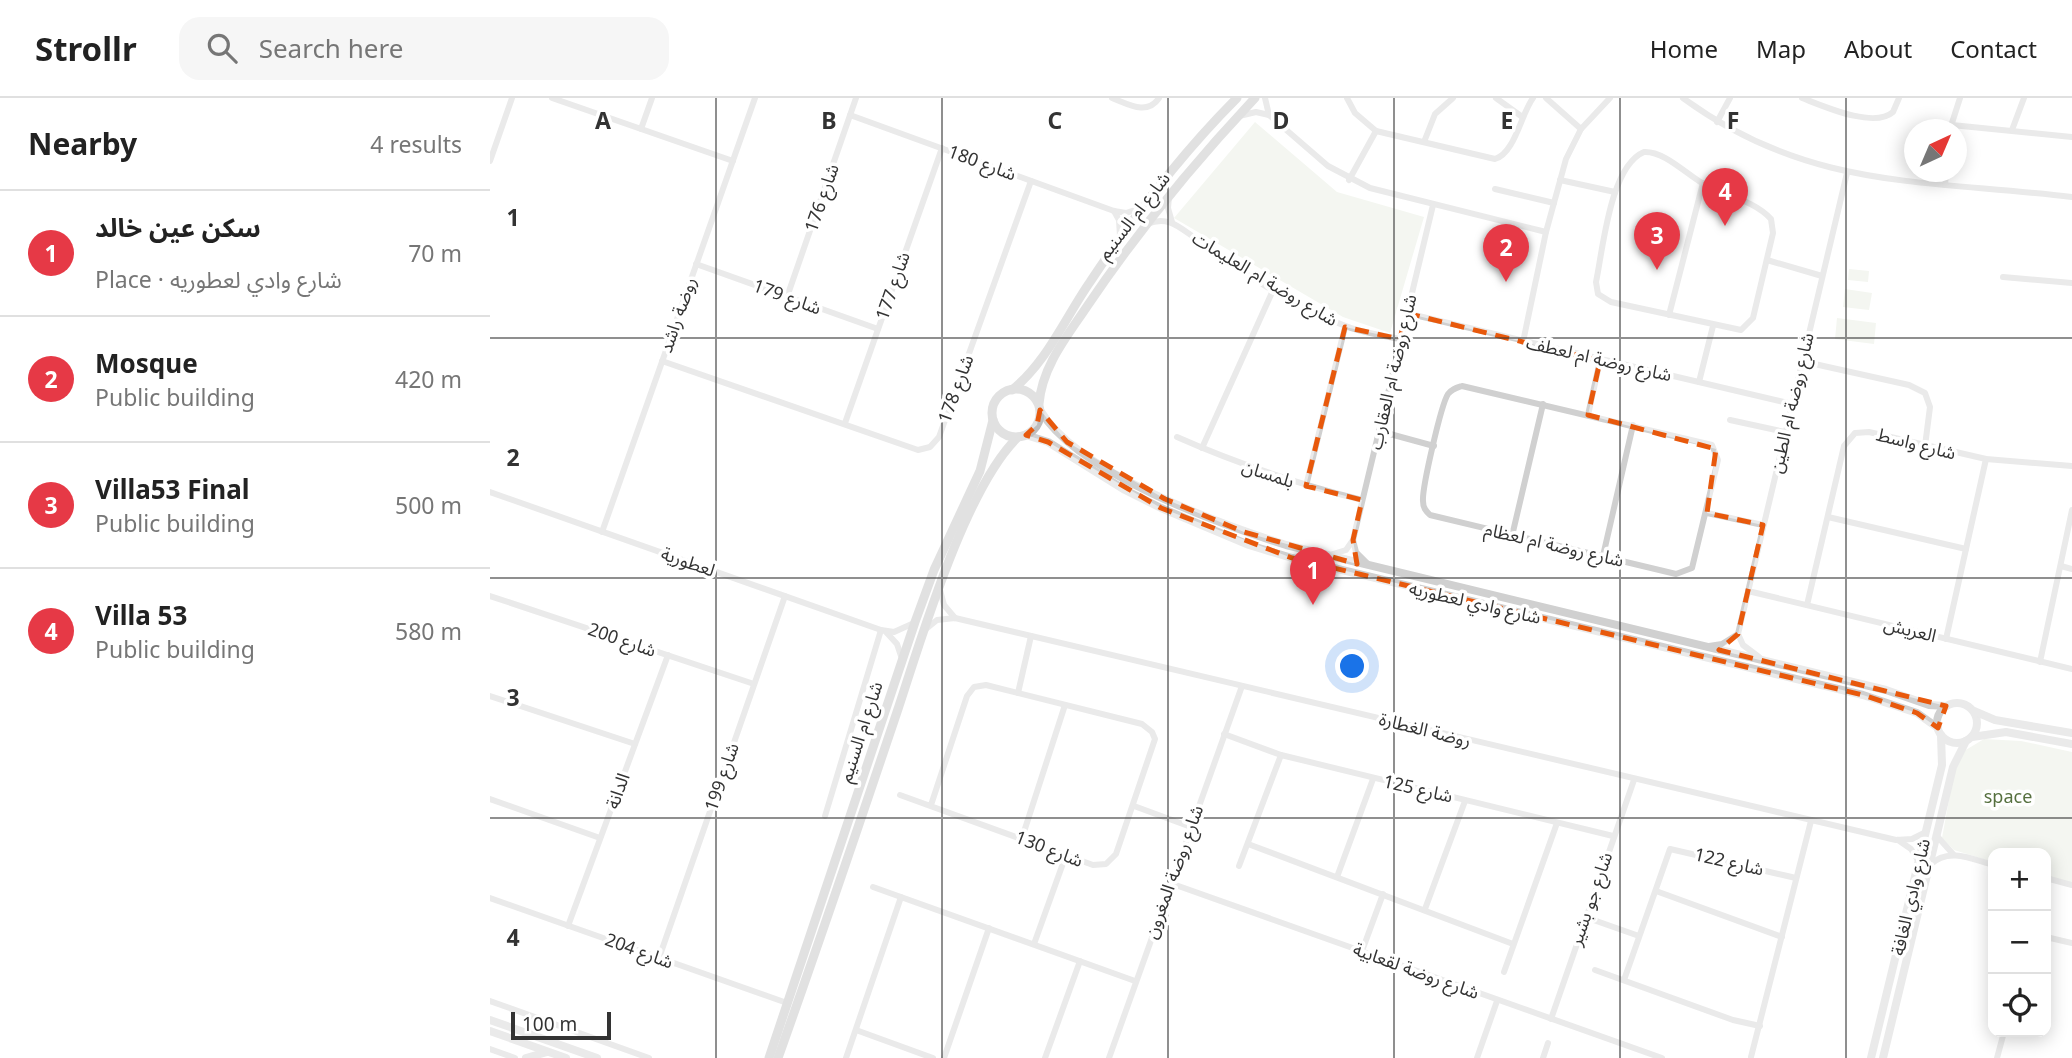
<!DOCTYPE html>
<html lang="en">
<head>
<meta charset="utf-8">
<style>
	body { margin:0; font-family:"Noto Sans","Noto Sans Arabic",sans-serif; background:#f6f6f6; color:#222 }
	.controls { position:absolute; right:21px; bottom:21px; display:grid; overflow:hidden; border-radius:14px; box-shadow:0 4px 18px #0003 }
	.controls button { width:63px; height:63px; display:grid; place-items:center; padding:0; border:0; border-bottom:2px solid #e0e0e0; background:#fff; color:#222; font:35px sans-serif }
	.compass { position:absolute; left:1414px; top:21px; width:63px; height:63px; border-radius:50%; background:#fff; box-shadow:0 4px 18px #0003; rotate:44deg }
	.scale { position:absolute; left:21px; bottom:18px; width:100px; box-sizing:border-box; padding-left:7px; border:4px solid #333; border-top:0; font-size:19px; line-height:24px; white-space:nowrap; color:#333; -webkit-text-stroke:5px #fff; paint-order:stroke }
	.you { position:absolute; left:863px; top:569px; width:24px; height:24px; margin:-18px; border:5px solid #fff; border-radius:50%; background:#1a73e8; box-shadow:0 0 0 10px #1a73e833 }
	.badge { display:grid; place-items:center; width:46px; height:46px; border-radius:50%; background:#e63946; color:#fff; font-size:23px; font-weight:700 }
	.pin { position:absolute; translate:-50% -58px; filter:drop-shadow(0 2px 4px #0008) }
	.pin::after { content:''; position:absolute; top:37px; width:24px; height:21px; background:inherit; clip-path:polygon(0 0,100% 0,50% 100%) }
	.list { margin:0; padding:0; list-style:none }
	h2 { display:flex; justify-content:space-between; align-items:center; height:91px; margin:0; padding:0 28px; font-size:30px }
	h2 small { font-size:23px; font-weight:400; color:#767676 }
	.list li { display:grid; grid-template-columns:46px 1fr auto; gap:21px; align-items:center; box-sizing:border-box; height:126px; padding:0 28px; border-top:2px solid #e0e0e0 }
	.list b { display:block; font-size:26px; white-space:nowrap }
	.list p { margin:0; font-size:23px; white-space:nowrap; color:#767676 }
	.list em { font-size:23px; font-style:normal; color:#767676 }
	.icon { flex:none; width:38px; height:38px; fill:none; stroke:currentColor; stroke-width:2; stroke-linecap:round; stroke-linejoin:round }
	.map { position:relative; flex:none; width:1582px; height:960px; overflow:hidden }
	header { display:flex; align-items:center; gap:42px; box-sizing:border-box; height:98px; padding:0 35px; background:#fff; border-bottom:2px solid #e0e0e0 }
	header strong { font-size:33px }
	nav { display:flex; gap:38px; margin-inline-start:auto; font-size:24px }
	.search { width:490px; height:63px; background:#f6f6f6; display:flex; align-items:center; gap:18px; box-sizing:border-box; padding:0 24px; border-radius:21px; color:#767676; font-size:26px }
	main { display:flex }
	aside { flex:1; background:#fff }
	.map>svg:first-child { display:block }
	.green { fill:#e6ecdf }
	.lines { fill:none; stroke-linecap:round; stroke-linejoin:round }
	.minor { stroke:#d0d0d0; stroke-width:6 }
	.tertiary { stroke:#d0d0d0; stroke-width:8 }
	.secondary { stroke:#bdbdbd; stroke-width:9 }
	.marked { fill:none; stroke:#e8590c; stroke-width:5; stroke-dasharray:14 9; stroke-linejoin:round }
	.grid { fill:none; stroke:#333; stroke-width:2; stroke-opacity:0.55 }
	.labels { text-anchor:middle; stroke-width:7; stroke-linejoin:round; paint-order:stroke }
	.street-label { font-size:18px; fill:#333; stroke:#fff }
	.park-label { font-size:18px; fill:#56703f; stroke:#fff }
	.grid-label { font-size:23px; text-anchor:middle; font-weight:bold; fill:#333; stroke:#fff; stroke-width:7; stroke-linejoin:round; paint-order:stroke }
</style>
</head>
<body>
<header>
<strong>Strollr</strong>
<div class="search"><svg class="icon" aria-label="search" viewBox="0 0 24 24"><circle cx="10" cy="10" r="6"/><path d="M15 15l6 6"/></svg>Search here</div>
<nav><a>Home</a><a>Map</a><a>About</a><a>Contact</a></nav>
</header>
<main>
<aside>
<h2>Nearby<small>4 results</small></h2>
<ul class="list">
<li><span class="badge">1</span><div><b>سكن عين خالد</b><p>Place · شارع وادي لعطوريه</p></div><em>70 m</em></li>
<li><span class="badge">2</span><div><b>Mosque</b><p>Public building</p></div><em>420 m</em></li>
<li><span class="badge">3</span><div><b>Villa53 Final</b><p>Public building</p></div><em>500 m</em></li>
<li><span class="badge">4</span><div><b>Villa 53</b><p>Public building</p></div><em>580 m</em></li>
</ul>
</aside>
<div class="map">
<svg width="1582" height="960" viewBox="0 0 1582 960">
	<rect width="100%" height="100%" fill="#fff"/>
	<g class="green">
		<path d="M765,24L847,94L934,119L900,235L853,219L684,120Z"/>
		<path d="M1359,171L1379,173L1378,184L1358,182Z"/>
		<path d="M1355,191L1382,195L1379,212L1353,209Z"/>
		<path d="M1347,220L1386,225L1384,246L1345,241Z"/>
		<path d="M1494,641L1531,643L1582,654V786L1556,779V755H1503V764L1464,752L1452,740L1465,669L1474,653Z"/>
	</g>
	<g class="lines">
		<g class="minor">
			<path d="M62,0L243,63"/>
			<path d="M622,0C638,6 657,18 669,0"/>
			<path d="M775,0L779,17"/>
			<path d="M857,0L865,15L886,33L1005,61C1025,55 1031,16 1043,0"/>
			<path d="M1006,0L1031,18"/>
			<path d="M1056,0L1091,31"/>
			<path d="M1193,0C1320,93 1435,81 1582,99"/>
			<path d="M1312,0C1333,8 1384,31 1403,14L1409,0"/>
			<path d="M360,17L624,113L636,115L651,110"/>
			<path d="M749,18L766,14L779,17L838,68L880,90L1056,134"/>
			<path d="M1227,24L1240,0"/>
			<path d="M1462,27L1582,39"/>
			<path d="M1461,28L1470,0"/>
			<path d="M151,31L162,0"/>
			<path d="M1522,32L1534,0"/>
			<path d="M934,44L945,16L963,0"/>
			<path d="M1154,54C1174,53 1195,75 1212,85C1233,97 1264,102 1281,121L1283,135L1263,220L1251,232L1121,204L1108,196L1106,184C1113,151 1120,68 1154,54Z"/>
			<path d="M0,63L22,0"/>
			<path d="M859,82L886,33"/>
			<path d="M1070,82L1125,94"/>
			<path d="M1455,87L1456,74"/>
			<path d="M1005,91L1064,105"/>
			<path d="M679,99L678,110L682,124"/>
			<path d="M624,113L629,122L630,138"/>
			<path d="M657,126C678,117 689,129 705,140C749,173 801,207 853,227C871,235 892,237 910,241"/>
			<path d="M1277,162L1332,178"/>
			<path d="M206,166L388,231"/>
			<path d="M1513,179L1582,185"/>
			<path d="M297,199L366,0"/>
			<path d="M916,215L1302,306"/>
			<path d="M1179,217L1213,85"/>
			<path d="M1033,244L1056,134L1076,61L1091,31L1120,0"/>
			<path d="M172,263L428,352L440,349L449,339L541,83"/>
			<path d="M1311,263L1419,287L1435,295L1440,309L1435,348"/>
			<path d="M1209,284L1223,228"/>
			<path d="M972,288L1222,347L1228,362L1202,470L1186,476L940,417C936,413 933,410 933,403C932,390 951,307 958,296C962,291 966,290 972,288Z"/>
			<path d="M1098,317L1110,263"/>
			<path d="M1240,322L1295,334"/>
			<path d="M355,325L452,50"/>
			<path d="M889,333L944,348"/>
			<path d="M687,339C748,366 808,386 872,402"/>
			<path d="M712,350L784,190"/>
			<path d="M816,388L855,229"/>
			<path d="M0,394L391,532L404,534L424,525"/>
			<path d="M1217,415L1273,427"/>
			<path d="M1338,419L1476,451"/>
			<path d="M112,434L265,0"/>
			<path d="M1022,438L1053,306"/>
			<path d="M843,456L856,452L863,442"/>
			<path d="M1113,458L1143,327"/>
			<path d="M877,465L866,454L863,442L943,107"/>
			<path d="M1571,468L1582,471"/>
			<path d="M450,492L454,507L465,520"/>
			<path d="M1258,493L1582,571"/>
			<path d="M0,498L264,586"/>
			<path d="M1317,507L1354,348L1365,335L1379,334L1496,361L1582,368"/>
			<path d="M436,531L447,522L465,520L1406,742L1422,741L1436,734"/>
			<path d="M396,534L407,546L412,561"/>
			<path d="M1456,541L1496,361"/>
			<path d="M1219,548L1232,546L1248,536"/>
			<path d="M1269,559L1253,547L1248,536L1357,75"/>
			<path d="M1550,564L1582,412"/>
			<path d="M528,595L541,538"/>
			<path d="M0,598L145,646"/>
			<path d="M734,636L791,657L1123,738"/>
			<path d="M410,697L603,767L616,766L626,756L665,641L662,634L652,626L496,587L484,589L477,598L441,707"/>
			<path d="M0,701L110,740"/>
			<path d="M644,708L701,729"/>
			<path d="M335,718L391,532"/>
			<path d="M1446,737L1463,756"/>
			<path d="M532,740L575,607"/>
			<path d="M1408,742L1421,751L1429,764"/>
			<path d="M758,746L1023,846"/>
			<path d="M1440,767C1458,749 1482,761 1503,767"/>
			<path d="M749,768L791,657"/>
			<path d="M847,779L883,681"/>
			<path d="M1556,780L1582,787"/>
			<path d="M680,785L1172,960"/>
			<path d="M383,789L645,883"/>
			<path d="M1166,793L1292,839"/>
			<path d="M0,800L297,905"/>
			<path d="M935,811L975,703"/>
			<path d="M1095,819L1149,838"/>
			<path d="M78,828L178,557"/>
			<path d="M1556,839L1582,845"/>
			<path d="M544,846L576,757"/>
			<path d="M872,853L893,796"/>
			<path d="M169,860L295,498"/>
			<path d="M1105,872L1243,922L1270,928"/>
			<path d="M1014,874L1067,725"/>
			<path d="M1134,882L1180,751L1306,780"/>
			<path d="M0,903L159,960"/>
			<path d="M1061,921L1144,682"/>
			<path d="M366,932L443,960"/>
			<path d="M0,951L25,960"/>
			<path d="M1261,959L1321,723"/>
			<path d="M356,960L411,799"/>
			<path d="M454,960L499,830"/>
			<path d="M555,960L590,863"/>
			<path d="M619,960L752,588"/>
			<path d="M987,960L1007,903"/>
			<path d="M1053,960L1058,945"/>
			<path d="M1507,960L1514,934"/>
		</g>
		<g class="tertiary">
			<path d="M550,312C587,375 727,425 796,447L1396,592L1439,607L1456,608"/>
			<path d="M536,337L558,344L635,392L671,410L759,447L802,460L1373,597L1427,615L1448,630"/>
			<circle cx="1467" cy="625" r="20"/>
			<path d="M1484,613L1505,622L1582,635"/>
			<path d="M1482,639L1516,634L1582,646"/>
			<path d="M0,922L107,960"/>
			<path d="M0,933L76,960"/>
			<path d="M36,960L57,954"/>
			<path d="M1381,960L1452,667L1451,637"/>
			<path d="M1393,960L1463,669L1476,643"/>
		</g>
		<g class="secondary">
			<circle cx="526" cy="315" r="24"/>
			<path d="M522,292C557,264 575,220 600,184C643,119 692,55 747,0"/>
			<path d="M549,306C552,268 578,237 598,207C648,133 704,65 765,0"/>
			<path d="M279,960L425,524L444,472L490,373L503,322"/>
			<path d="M288,960C329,845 368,730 407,614C431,542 475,390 528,339"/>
		</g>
	</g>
	<path d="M0 0H1582V960H0ZM916,215L1110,263L1098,317L1226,351L1217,415L1273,427L1248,536L1229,552L1456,608L1448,630L1427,615L1373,597L802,460L671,410L558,344L536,337L547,327L550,312L577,344L675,401L754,434L867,466L863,442L872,402L816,388L855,229L910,241Z" fill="#fff" fill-opacity=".55" fill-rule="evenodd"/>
	<path class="marked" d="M916,215L1110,263L1098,317L1226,351L1217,415L1273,427L1248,536L1229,552L1456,608L1448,630L1427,615L1373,597L802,460L671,410L558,344L536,337L547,327L550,312L577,344L675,401L754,434L867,466L863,442L872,402L816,388L855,229L910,241Z"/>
	<path class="grid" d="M226,0V960M452,0V960M678,0V960M904,0V960M1130,0V960M1356,0V960M0,240H1582M0,480H1582M0,720H1582"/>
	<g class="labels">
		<g class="street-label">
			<text transform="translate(492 65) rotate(20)" y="6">شارع 180</text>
			<text transform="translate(332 100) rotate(-71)" y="6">شارع 176</text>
			<text transform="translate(644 118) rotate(-52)" y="6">شارع ام السنيم</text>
			<text transform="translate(775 181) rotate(31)" y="6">شارع روضة ام العليمات</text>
			<text transform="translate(403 188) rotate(-71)" y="6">شارع 177</text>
			<text transform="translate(297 199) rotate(20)" y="6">شارع 179</text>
			<text transform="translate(188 217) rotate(-71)" y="6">روضة راشد</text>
			<text transform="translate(1109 261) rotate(13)" y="6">شارع روضة ام لعطف</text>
			<text transform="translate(903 274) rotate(-77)" y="6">شارع روضة ام العقارب</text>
			<text transform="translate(466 291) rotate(-70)" y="6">شارع 178</text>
			<text transform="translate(1302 305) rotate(-77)" y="6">شارع روضة ام الطين</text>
			<text transform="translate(1426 346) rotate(14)" y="6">شارع واسط</text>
			<text transform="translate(778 376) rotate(18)" y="6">بلمسان</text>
			<text transform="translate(1064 447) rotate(13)" y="6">شارع روضة ام لعظام</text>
			<text transform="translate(198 464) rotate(19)" y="6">لعطورية</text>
			<text transform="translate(985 505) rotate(13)" y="6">شارع وادي لعطوريه</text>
			<text transform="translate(1420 532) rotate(14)" y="6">العريش</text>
			<text transform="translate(132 542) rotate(19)" y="6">شارع 200</text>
			<text transform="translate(935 632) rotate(14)" y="6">روضة الغطارة</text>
			<text transform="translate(371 634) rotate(-72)" y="6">شارع ام السنيم</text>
			<text transform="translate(232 679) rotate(-71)" y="6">شارع 199</text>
			<text transform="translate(928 691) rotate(13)" y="6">شارع 125</text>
			<text transform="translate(128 693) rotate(-70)" y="6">الدانة</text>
			<text transform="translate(559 751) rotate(21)" y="6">شارع 130</text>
			<text transform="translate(1239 764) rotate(13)" y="6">شارع 122</text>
			<text transform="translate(684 774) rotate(-70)" y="6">شارع روضة المغرون</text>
			<text transform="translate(1421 799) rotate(-77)" y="6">شارع وادي الغافة</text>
			<text transform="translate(1101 801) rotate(-71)" y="6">شارع جو بشير</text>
			<text transform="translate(149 853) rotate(20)" y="6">شارع 204</text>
			<text transform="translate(926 873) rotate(20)" y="6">شارع روضة لقعابية</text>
		</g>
		<g class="park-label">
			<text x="1518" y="705">space</text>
		</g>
	</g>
	<g class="grid-label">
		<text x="113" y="31">A</text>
		<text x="339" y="31">B</text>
		<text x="565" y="31">C</text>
		<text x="791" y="31">D</text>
		<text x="1017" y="31">E</text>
		<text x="1243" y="31">F</text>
		<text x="23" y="128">1</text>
		<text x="23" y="368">2</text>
		<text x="23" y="608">3</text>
		<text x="23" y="848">4</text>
	</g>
</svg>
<div class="controls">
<button>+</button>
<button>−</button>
<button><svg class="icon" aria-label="locate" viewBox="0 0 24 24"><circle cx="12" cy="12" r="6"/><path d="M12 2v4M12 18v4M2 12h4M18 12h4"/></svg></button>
</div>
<svg class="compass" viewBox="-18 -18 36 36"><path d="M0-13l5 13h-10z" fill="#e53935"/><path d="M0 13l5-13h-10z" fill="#767676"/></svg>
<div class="scale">100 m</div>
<div class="you"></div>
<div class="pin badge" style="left:823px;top:507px">1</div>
<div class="pin badge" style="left:1016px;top:184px">2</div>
<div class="pin badge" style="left:1167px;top:172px">3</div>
<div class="pin badge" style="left:1235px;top:128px">4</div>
</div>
</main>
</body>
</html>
